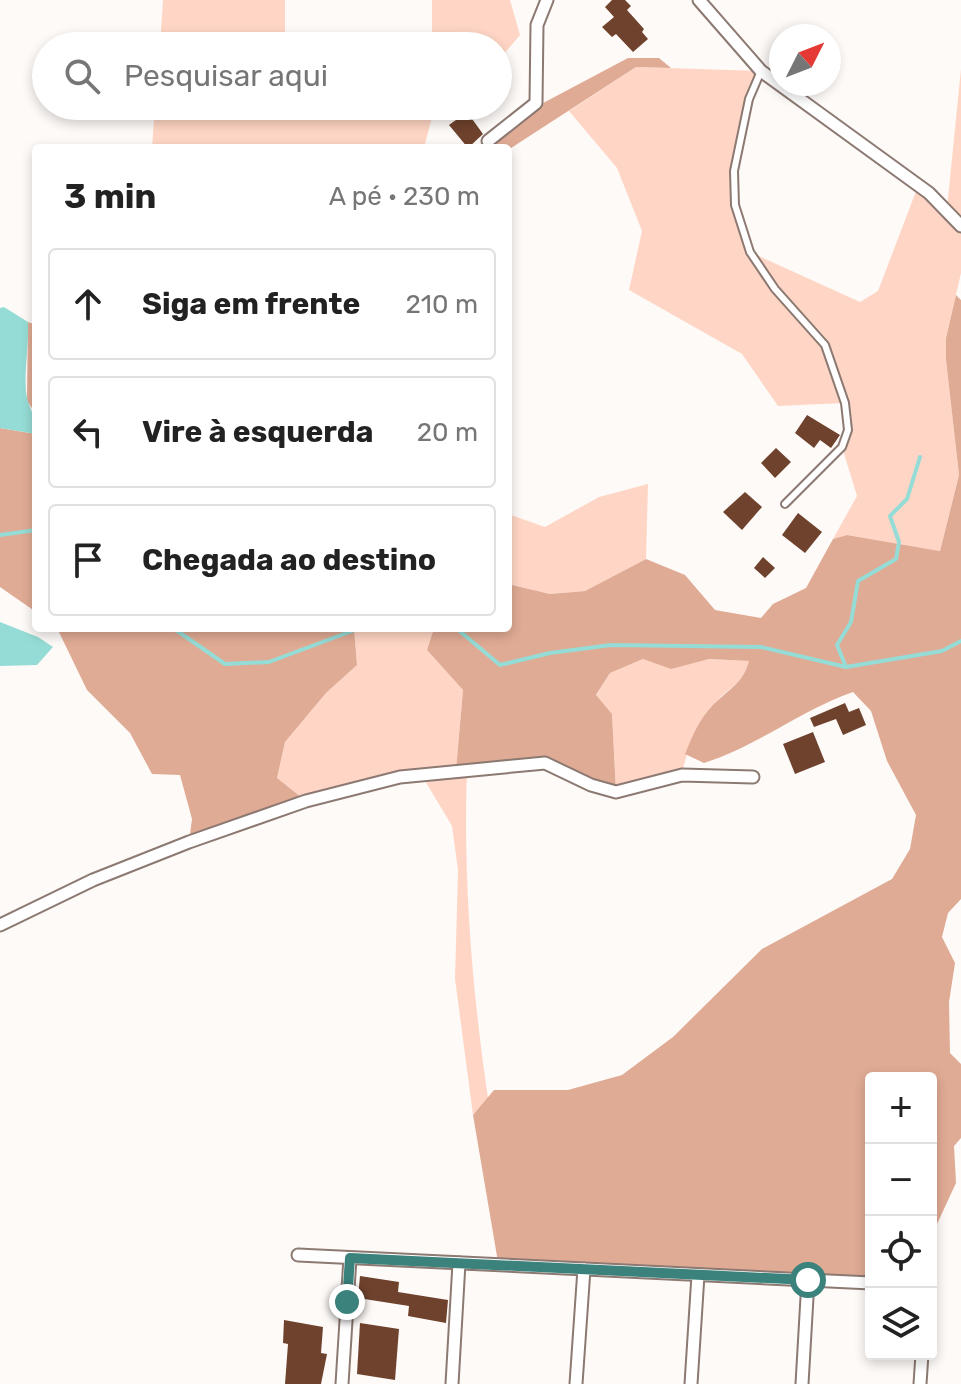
<!DOCTYPE html>
<html lang="pt">
<head>
<meta charset="utf-8">
<style>
	body { margin:0; font-family:Rubik,sans-serif; background:#f2f2f2; color:#222 }
	.controls { position:absolute; right:24px; bottom:24px; display:grid; overflow:hidden; border-radius:8px; box-shadow:0 4px 12px #0003 }
	.controls button { width:72px; height:72px; display:grid; place-items:center; padding:0; border:0; border-bottom:2px solid #e0e0e0; background:#fff; color:#222; font:40px sans-serif }
	.compass { position:absolute; left:769px; top:24px; width:72px; height:72px; border-radius:50%; background:#fff; box-shadow:0 4px 12px #0003; rotate:48deg }
	.stop { position:absolute; width:24px; height:24px; margin:-18px; border:6px solid #3b827d; border-radius:50%; background:#fff }
	.stop.end { background:#3b827d; border-color:#fff; box-shadow:0 2px 8px #0008 }
	.list { margin:0; padding:0; list-style:none }
	h2 { display:flex; justify-content:space-between; align-items:center; height:104px; margin:0; padding:0 32px; font-size:34px }
	h2 small { font-size:26px; font-weight:400; color:#767676 }
	.list li { display:grid; grid-template-columns:52px 1fr auto; gap:24px; align-items:center; box-sizing:border-box; height:112px; margin:0 16px 16px; padding:0 16px; border:2px solid #e0e0e0; border-radius:8px }
	.list b { display:block; font-size:30px; white-space:nowrap }
	.list em { font-size:26px; font-style:normal; color:#767676 }
	.icon { flex:none; width:44px; height:44px; fill:none; stroke:currentColor; stroke-width:2; stroke-linecap:round; stroke-linejoin:round }
	.map { position:relative; flex:none; width:961px; height:1384px; overflow:hidden }
	.search { position:absolute; background:#fff; box-shadow:0 4px 12px #0003; left:32px; top:32px; width:480px; height:88px; display:flex; align-items:center; gap:20px; box-sizing:border-box; padding:0 28px; border-radius:44px; color:#767676; font-size:30px }
	.panel { position:absolute; background:#fff; box-shadow:0 4px 12px #0003; left:32px; top:144px; width:480px; height:488px; border-radius:8px }
	.map>svg:first-child { display:block }
	.green { fill:#ffd6c5 }
	.forest { fill:#e0ab94 }
	.water { fill:#96dcd6 }
	.lines { fill:none; stroke-linecap:round; stroke-linejoin:round }
	.stream { stroke:#96dcd6; stroke-width:4 }
	.building { fill:#6f422d }
	.lane-casing { stroke:#8c7972; stroke-width:10 }
	.street-casing { stroke:#8c7972; stroke-width:15 }
	.lane { stroke:#fff; stroke-width:6 }
	.street { stroke:#fff; stroke-width:11 }
	.route { stroke:#3b827d; stroke-width:10 }
</style>
</head>
<body>
<div class="map">
<svg width="961" height="1384" viewBox="0 0 961 1384">
	<rect width="100%" height="100%" fill="#fefaf8"/>
	<g class="green">
		<path d="M163,0H285V46H160Z"/>
		<path d="M432,0H510L520,35L498,61V46H432Z"/>
		<path d="M636,67L761,71C744,110 728,162 735,204C737,220 745,237 750,252L860,302L878,291L918,186L947,208L961,69V273L946,338V360L959,475L940,551L847,535L833,539L857,496L842,447L848,430L845,403L778,406L742,354L629,290L642,231L617,168L569,111Z"/>
		<path d="M155,106H286L287,112L431,116L432,106H453L432,117L424,148H152Z"/>
		<path d="M648,484L646,559L585,591L550,594L508,584V514L545,527L599,497Z"/>
		<path d="M354,628H434L427,650L463,690L456,770L467,769C463,878 472,990 488,1098L473,1115L455,979L458,870L452,826L421,774L306,801L277,778L285,742L326,693L357,665Z"/>
		<path d="M643,659L671,668L709,659L750,661C740,688 727,687 714,705C698,725 686,750 682,775L616,792L612,714L596,696L610,673Z"/>
	</g>
	<g class="forest">
		<path d="M628,58H659L671,68L636,67L508,150L476,148L530,110Z"/>
		<path d="M956,295L961,300V899L948,913L942,937L955,963L949,1002L950,1053L961,1064V1138L954,1146L956,1183L931,1237V1078H871V1278L498,1262L473,1115L494,1090H568L622,1075L673,1037L762,949L892,879L910,849L916,815L887,761L871,711L853,692C801,710 758,746 704,763L685,754C693,735 699,719 714,704C728,690 744,682 749,661L709,659L671,669L643,659L610,673L596,695L612,714L616,792L545,763L456,770L463,690L427,650L434,628H508V584L550,594L585,591L646,559L685,575L715,610L761,618L773,604L806,588L833,539L847,535L940,551L959,475L946,360V338Z"/>
		<path d="M28,322L36,325V414L27,401Z"/>
		<path d="M0,428L36,434V612L0,587Z"/>
		<path d="M57,628H354L357,665L326,693L285,742L277,778L306,801L189,842L192,819L180,775L152,774L130,733L87,690Z"/>
	</g>
	<g class="water">
		<path d="M4,307L28,322C29,346 24,369 26,392C28,409 36,412 36,434L0,428V308Z"/>
		<path d="M0,622L38,637L53,647L37,665L0,666Z"/>
	</g>
	<g class="lines">
		<g class="stream">
			<path d="M0,535L36,530"/>
			<path d="M173,628L225,664L269,662L360,628"/>
			<path d="M456,628L500,665L550,653L611,645L761,647L846,667L942,651L961,641"/>
			<path d="M846,667L837,645L851,622L858,581L896,559L899,542L890,516L907,499L920,457"/>
		</g>
	</g>
	<g class="building">
		<path d="M612,0H625L631,6L627,10L644,29L642,32L648,39L633,52L616,34L612,37L602,27L614,17L605,7Z"/>
		<path d="M467,112L483,134L468,148L449,125Z"/>
		<path d="M807,415L840,435L831,448L820,440L814,448L795,433Z"/>
		<path d="M776,448L791,462L775,478L761,463Z"/>
		<path d="M745,492L762,507L742,530L723,512Z"/>
		<path d="M798,513L822,532L805,553L782,535Z"/>
		<path d="M763,557L775,568L765,578L754,568Z"/>
		<path d="M845,703L849,712L859,708L866,725L843,735L836,719L814,727L810,718Z"/>
		<path d="M813,732L825,762L795,774L783,744Z"/>
		<path d="M360,1276L399,1282L398,1292L448,1300L446,1323L408,1316L409,1306L358,1298Z"/>
		<path d="M284,1320L323,1327L321,1353L327,1354L321,1384H285L288,1344L283,1343Z"/>
		<path d="M360,1323L399,1329L395,1380L357,1374Z"/>
	</g>
	<g class="lines">
		<g class="lane-casing">
			<path id="lane" d="M761,71L749,99L734,171L735,205L750,252L775,289L825,345L845,403L848,430L842,447L785,504"/>
		</g>
		<g class="street-casing">
			<g id="street">
				<path d="M699,0L761,71L929,193L961,226"/>
				<path d="M488,141L536,103L537,25L547,0"/>
				<path d="M0,925L93,880L189,842L306,801L400,777L545,763L591,785L616,792L682,775L753,777"/>
				<path d="M298,1255L871,1283"/>
				<path d="M342,1384L350,1258"/>
				<path d="M452,1384L459,1263"/>
				<path d="M576,1384L584,1269"/>
				<path d="M691,1384L698,1275"/>
				<path d="M802,1384L808,1280"/>
				<path d="M920,1384L922,1354"/>
			</g>
		</g>
		<use href="#lane" class="lane"/>
		<use href="#street" class="street"/>
	</g>
	<g class="lines">
		<path class="route" d="M347,1302L350,1258L808,1280"/>
	</g>
</svg>
<div class="controls">
<button>+</button>
<button>−</button>
<button><svg class="icon" aria-label="locate" viewBox="0 0 24 24"><circle cx="12" cy="12" r="6"/><path d="M12 2v4M12 18v4M2 12h4M18 12h4"/></svg></button>
<button><svg class="icon" aria-label="layers" viewBox="0 0 24 24"><path d="M12 4l9 5-9 5-9-5zM3 14l9 5 9-5"/></svg></button>
</div>
<svg class="compass" viewBox="-18 -18 36 36"><path d="M0-13l5 13h-10z" fill="#e53935"/><path d="M0 13l5-13h-10z" fill="#767676"/></svg>
<div class="stop" style="left:808px;top:1280px"></div>
<div class="stop end" style="left:347px;top:1302px"></div>
<div class="search"><svg class="icon" aria-label="search" viewBox="0 0 24 24"><circle cx="10" cy="10" r="6"/><path d="M15 15l6 6"/></svg>Pesquisar aqui</div>
<section class="panel">
<h2>3 min<small>A pé · 230 m</small></h2>
<ul class="list">
<li><svg class="icon" aria-label="ahead" viewBox="0 0 24 24"><path d="M12 20V5M6 11l6-6 6 6"/></svg><div><b>Siga em frente</b></div><em>210 m</em></li>
<li><svg class="icon" aria-label="left" viewBox="0 0 24 24"><path d="M17 20v-9H6M10 6l-5 5 5 5"/></svg><div><b>Vire à esquerda</b></div><em>20 m</em></li>
<li><svg class="icon" aria-label="arrive" viewBox="0 0 24 24"><path d="M6 21V4h12l-3 4 3 4H6"/></svg><div><b>Chegada ao destino</b></div></li>
</ul>
</section>
</div>
</body>
</html>
